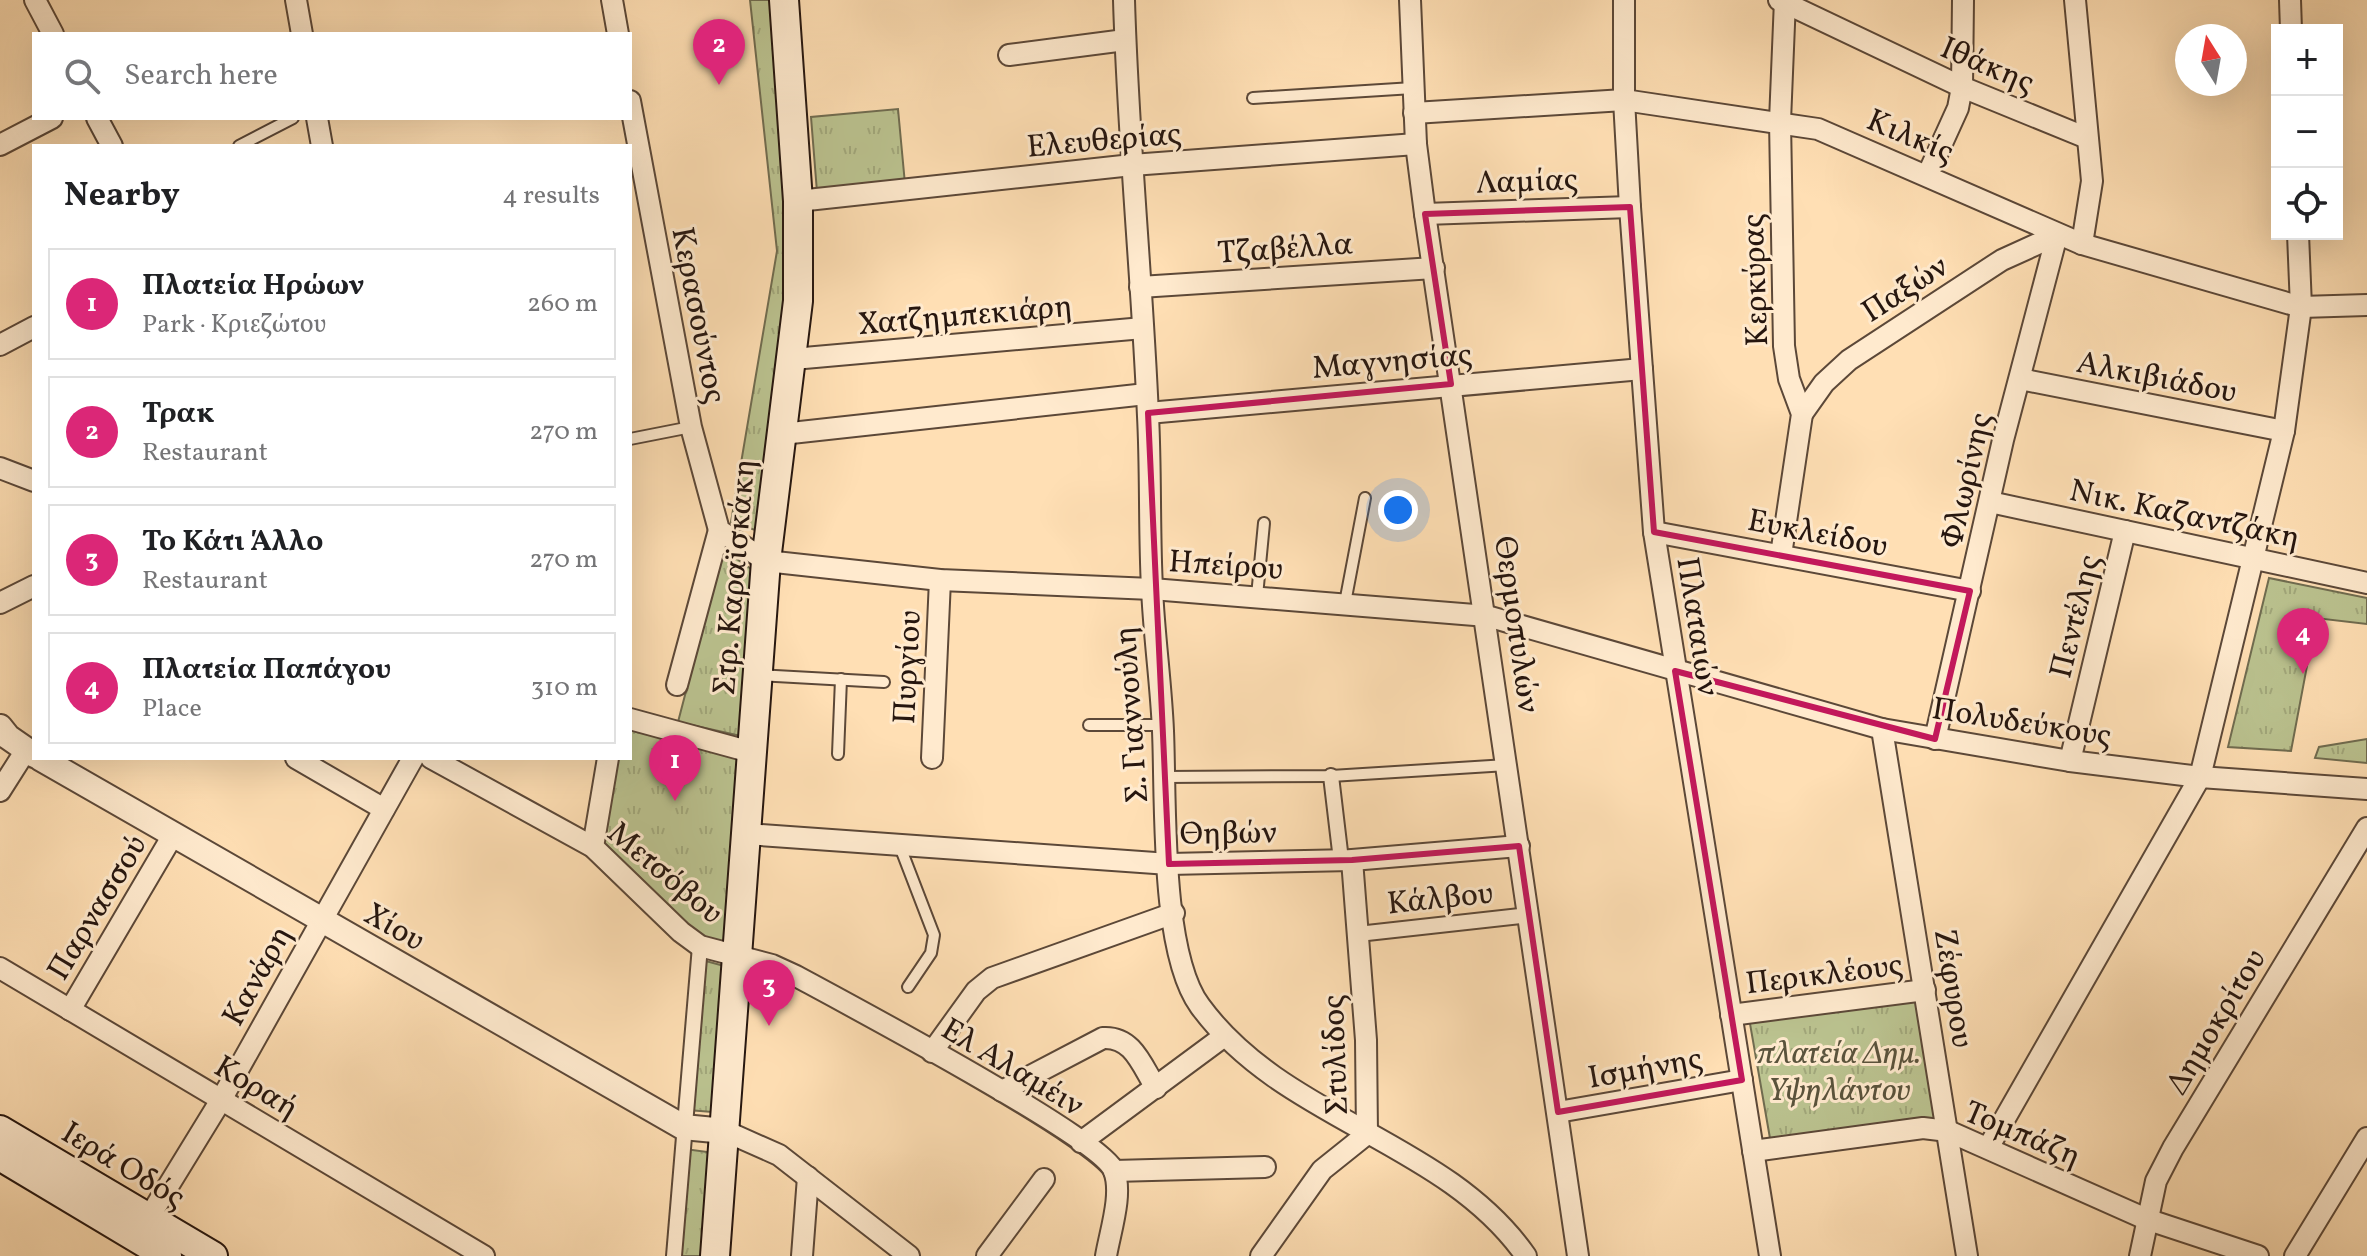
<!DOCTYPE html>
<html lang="en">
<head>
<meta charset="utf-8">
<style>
	body { margin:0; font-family:Vollkorn,serif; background:#f6f6f6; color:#202124 }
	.controls { position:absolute; right:24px; top:24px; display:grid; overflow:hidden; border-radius:0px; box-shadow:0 8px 32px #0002 }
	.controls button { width:72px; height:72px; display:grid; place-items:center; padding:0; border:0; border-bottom:2px solid #e0e0e0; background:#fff; color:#202124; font:40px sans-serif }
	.compass { position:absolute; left:2175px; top:24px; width:72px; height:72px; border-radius:50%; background:#fff; box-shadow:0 8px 32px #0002; rotate:349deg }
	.you { position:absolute; left:1398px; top:510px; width:28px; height:28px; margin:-20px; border:6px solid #fff; border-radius:50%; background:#1a73e8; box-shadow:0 0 0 12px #1a73e833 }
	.badge { display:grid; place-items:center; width:52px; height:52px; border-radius:50%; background:#db2777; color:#fff; font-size:26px; font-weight:700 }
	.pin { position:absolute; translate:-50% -66px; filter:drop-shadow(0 2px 4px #0008) }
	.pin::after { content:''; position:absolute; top:42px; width:28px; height:24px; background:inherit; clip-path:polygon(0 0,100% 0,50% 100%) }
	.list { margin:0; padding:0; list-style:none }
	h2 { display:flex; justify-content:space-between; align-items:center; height:104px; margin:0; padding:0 32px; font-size:34px }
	h2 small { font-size:26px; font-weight:400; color:#757577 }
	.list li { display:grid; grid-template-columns:52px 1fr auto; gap:24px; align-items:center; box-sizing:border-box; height:112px; margin:0 16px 16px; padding:0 16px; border:2px solid #e0e0e0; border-radius:0px }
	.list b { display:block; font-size:30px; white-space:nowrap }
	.list p { margin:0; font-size:26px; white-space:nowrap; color:#757577 }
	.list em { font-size:26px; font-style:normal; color:#757577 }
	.icon { flex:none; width:44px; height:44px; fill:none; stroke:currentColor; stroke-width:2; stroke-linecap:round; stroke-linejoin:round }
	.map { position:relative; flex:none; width:2367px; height:1256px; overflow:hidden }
	.search { position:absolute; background:#fff; box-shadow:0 8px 32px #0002; left:32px; top:32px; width:600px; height:88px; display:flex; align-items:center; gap:20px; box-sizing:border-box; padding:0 28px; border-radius:0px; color:#757577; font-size:30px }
	.panel { position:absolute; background:#fff; box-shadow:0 8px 32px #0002; left:32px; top:144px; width:600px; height:616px; border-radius:0px }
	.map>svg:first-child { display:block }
	.grass { fill:url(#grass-tufts); stroke:#706c50; stroke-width:2 }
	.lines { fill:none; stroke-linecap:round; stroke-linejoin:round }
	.service-casing { stroke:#5c4838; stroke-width:14 }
	.pedestrian-casing { stroke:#5c4838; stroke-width:18 }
	.minor-casing { stroke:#5c4838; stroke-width:24 }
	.tertiary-casing { stroke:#5c4838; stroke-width:28 }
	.secondary-casing { stroke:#26160f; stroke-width:32 }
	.service { stroke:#ffeace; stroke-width:10 }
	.pedestrian { stroke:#ffeace; stroke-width:14 }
	.minor { stroke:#ffeace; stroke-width:20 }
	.tertiary { stroke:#ffeace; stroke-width:24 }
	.secondary { stroke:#ffeace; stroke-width:28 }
	.marked { fill:none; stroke:#c2185b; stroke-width:6; stroke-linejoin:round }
	.labels { text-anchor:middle; stroke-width:6; stroke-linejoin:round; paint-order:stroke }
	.street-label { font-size:32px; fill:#26160f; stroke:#ffeace }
	.park-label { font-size:32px; font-style:italic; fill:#5a533c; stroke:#ffeace }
</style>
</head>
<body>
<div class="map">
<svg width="2367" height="1256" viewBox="0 0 2367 1256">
	<defs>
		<pattern id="grass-tufts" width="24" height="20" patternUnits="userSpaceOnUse" patternTransform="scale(2)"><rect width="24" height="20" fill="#bbc390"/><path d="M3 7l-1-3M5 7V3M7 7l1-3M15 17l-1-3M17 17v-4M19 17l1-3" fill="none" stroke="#a1a77b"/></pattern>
	</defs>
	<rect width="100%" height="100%" fill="#ffdfb4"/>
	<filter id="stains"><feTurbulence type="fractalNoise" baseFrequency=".0025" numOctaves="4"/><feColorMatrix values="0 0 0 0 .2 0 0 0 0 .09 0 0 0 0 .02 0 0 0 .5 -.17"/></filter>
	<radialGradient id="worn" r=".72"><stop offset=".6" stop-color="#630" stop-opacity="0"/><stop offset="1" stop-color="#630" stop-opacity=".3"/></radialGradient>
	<g class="grass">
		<path d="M750,0H776L791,249L758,531L731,522L777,251Z"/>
		<path d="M898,109L905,184L817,192L811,117Z"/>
		<path d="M723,549L751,569L741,736L678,722Z"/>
		<path d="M2269,578L2367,598V624L2316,618L2291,751L2228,747Z"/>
		<path d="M630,727L744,758L732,946L702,943L602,845L616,758H630Z"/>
		<path d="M2367,739V763L2315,758L2319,747Z"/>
		<path d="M702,960L728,967L712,1112L688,1110Z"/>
		<path d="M1916,1000L1937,1119L1771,1144L1749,1018Z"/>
		<path d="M685,1149L715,1153L706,1256H677Z"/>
	</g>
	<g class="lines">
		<g class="service-casing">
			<g id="service">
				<path d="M1253,98L1413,88"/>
				<path d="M239,146L293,118"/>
				<path d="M630,439L691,427"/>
				<path d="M1257,596L1264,523"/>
				<path d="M1345,603L1365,498"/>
				<path d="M759,675L884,682"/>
				<path d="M1089,725H1163"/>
				<path d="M838,754L841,679"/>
				<path d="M1165,777L1331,776L1507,765"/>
				<path d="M899,844L934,935L931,953L908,987"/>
			</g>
		</g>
		<g class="pedestrian-casing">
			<g id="pedestrian">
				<path d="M1331,776L1341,860"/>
				<path d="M1358,934L1529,915"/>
				<path d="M674,1256L700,946"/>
			</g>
		</g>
		<g class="minor-casing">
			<g id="minor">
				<path d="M35,0L53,34"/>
				<path d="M296,0L302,34"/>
				<path d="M612,0L618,34"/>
				<path d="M1124,0C1128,139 1142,277 1148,416C1151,473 1149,530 1152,588C1154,636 1161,683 1163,731C1166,799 1160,952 1200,1006C1284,1121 1445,1140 1526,1256"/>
				<path d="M1410,0L1416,144L1425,214L1578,1256"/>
				<path d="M1624,0V100L1630,207L1654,532L1770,1256"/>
				<path d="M1779,0L1962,87L2087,138"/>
				<path d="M2075,0L2092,181L2082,244"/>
				<path d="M2290,0L2291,30"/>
				<path d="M1009,55L1125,40"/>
				<path d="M630,101L691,427L719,530L766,561L940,580L1152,589L1487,616L1882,729L2070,761L2200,777L2367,789"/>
				<path d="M1414,113L1624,100L1818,129L2082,244L2301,307L2367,305"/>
				<path d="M97,118L112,146"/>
				<path d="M317,118L322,146"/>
				<path d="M0,145L52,118"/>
				<path d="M1928,174L1958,108L1962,87L1963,0"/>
				<path d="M798,201L1132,165L1416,144"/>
				<path d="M1425,214L1630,207"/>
				<path d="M1140,287L1434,268"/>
				<path d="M0,345L34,327"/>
				<path d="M793,359L1143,328"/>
				<path d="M2020,379L2284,431"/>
				<path d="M1148,413L1642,369"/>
				<path d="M1802,414L1824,383L1849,360L2002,260L2057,235"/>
				<path d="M782,434L1146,394"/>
				<path d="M0,468L34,481"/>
				<path d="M1990,502L2367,583"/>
				<path d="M1654,532L1970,591"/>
				<path d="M1781,555L1802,414L1789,379L1784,346L1780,121L1785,0"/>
				<path d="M0,603L34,586"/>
				<path d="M677,685L719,530"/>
				<path d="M630,719L751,752"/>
				<path d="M1882,729L1967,1256"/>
				<path d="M1935,739L2003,440L2057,235"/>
				<path d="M296,758L384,809"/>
				<path d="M431,758L593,847L681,932L700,946L772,965L796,976C842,1001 1102,1139 1114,1171C1123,1194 1110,1232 1106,1256"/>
				<path d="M932,758L940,580"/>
				<path d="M2070,761L2125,531"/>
				<path d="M0,791L26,750"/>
				<path d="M746,834L1169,864L1352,860L1519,846"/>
				<path d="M593,847L608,758"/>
				<path d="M0,968L484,1256"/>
				<path d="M70,1010L173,835"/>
				<path d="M1731,1015L1925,990"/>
				<path d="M932,1052L976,991L992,978L1174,913"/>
				<path d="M1002,1091L1103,1038C1133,1036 1142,1066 1156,1088"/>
				<path d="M1558,1112L1742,1080"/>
				<path d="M725,1131L779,1155L909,1256"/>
				<path d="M1081,1142L1223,1037"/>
				<path d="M1988,1148L2200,777L2284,431L2301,307L2298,234"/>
				<path d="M1753,1151L1923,1128L1948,1131L2146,1219L2258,1256"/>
				<path d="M1114,1171L1265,1167"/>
				<path d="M148,1219L221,1100L413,758"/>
				<path d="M802,1256L808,1177"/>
				<path d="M987,1256L1044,1179"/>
				<path d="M1261,1256L1322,1170L1367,1134L1366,1040L1352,860"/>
				<path d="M2140,1256L2156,1181L2173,1148L2367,828"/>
				<path d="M2295,1256L2367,1138"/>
			</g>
		</g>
		<g class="tertiary-casing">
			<g id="tertiary">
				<path d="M0,727L8,737L34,755"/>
				<path d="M40,758L683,1127L725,1131"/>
			</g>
		</g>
		<g class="secondary-casing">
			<g id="secondary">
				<path d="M0,1130L213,1256"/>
				<path d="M0,1156L167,1256"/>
				<path d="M715,1256L766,561L798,301V201L784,0"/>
			</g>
		</g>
		<use href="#service" class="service"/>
		<use href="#pedestrian" class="pedestrian"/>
		<use href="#minor" class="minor"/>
		<use href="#tertiary" class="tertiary"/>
		<use href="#secondary" class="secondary"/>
	</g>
	<path class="marked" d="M1630,207L1654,532L1970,591L1935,739L1675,671L1742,1080L1558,1112L1519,846L1352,860L1169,864L1148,413L1451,384L1425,214Z"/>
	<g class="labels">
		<g class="street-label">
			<text transform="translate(1988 64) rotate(23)" y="11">Ιθάκης</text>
			<text transform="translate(1911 135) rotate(23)" y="11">Κιλκίς</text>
			<text transform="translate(1104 139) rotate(-5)" y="11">Ελευθερίας</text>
			<text transform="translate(1527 180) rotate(-2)" y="11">Λαμίας</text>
			<text transform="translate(1285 247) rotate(-4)" y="11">Τζαβέλλα</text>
			<text transform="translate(1754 280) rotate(-92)" y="11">Κερκύρας</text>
			<text transform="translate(1904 288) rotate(-33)" y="11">Παξών</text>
			<text transform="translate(965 314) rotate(-5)" y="11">Χατζημπεκιάρη</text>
			<text transform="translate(700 315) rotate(79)" y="11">Κερασούντος</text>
			<text transform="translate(1392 360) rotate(-5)" y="11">Μαγνησίας</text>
			<text transform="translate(2157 376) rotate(11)" y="11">Αλκιβιάδου</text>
			<text transform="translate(1965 480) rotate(-77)" y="11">Φλωρίνης</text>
			<text transform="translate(2185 513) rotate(12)" y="11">Νικ. Καζαντζάκη</text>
			<text transform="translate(1818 532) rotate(11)" y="11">Ευκλείδου</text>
			<text transform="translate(1226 564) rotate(4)" y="11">Ηπείρου</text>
			<text transform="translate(733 577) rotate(-85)" y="11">Στρ. Καραϊσκάκη</text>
			<text transform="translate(2074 616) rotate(-76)" y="11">Πεντέλης</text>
			<text transform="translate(1518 624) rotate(82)" y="11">Θερμοπυλών</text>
			<text transform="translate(1699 626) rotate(81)" y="11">Πλαταιών</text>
			<text transform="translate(906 667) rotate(-87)" y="11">Πυργίου</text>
			<text transform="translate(1130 715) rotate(-94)" y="11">Σ. Γιαννούλη</text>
			<text transform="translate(2022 721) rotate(9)" y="11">Πολυδεύκους</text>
			<text transform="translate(1228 832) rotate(-1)" y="11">Θηβών</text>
			<text transform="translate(666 872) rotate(40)" y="11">Μετσόβου</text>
			<text transform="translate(1440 897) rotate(-6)" y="11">Κάλβου</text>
			<text transform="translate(96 907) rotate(-59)" y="11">Παρνασσού</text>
			<text transform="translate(395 926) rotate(30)" y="11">Χίου</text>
			<text transform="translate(1824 973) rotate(-7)" y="11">Περικλέους</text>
			<text transform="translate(256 975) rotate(-61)" y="11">Κανάρη</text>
			<text transform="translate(1955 988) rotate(81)" y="11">Ζέφυρου</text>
			<text transform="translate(2215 1021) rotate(-59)" y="11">Δημοκρίτου</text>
			<text transform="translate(1334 1055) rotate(-92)" y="11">Στυλίδος</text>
			<text transform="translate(1013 1066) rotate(31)" y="11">Ελ Αλαμέιν</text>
			<text transform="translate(1645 1067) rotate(-10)" y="11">Ισμήνης</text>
			<text transform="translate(257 1086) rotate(31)" y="11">Κοραή</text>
			<text transform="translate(2023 1133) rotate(23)" y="11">Τομπάζη</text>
			<text transform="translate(124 1164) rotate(31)" y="11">Ιερά Οδός</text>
		</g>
		<g class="park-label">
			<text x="1839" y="1063">πλατεία Δημ.<tspan x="1839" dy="37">Υψηλάντου</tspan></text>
		</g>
	</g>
	<rect width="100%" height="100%" filter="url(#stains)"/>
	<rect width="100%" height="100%" fill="url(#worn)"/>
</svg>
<div class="controls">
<button>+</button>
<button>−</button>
<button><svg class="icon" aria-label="locate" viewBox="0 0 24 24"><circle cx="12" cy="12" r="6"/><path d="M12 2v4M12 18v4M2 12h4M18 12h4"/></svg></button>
</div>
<svg class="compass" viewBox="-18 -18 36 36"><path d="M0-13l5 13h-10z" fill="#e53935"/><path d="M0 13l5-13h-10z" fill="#757577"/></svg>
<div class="you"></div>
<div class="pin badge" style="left:675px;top:801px">1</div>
<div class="pin badge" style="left:719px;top:85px">2</div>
<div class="pin badge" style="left:769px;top:1026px">3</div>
<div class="pin badge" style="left:2303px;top:674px">4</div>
<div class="search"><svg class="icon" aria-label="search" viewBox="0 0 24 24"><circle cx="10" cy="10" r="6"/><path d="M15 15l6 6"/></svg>Search here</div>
<section class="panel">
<h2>Nearby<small>4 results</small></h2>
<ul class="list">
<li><span class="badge">1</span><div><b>Πλατεία Ηρώων</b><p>Park · Κριεζώτου</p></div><em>260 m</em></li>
<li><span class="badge">2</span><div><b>Τρακ</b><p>Restaurant</p></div><em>270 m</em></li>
<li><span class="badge">3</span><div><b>Το Κάτι Άλλο</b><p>Restaurant</p></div><em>270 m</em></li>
<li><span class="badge">4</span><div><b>Πλατεία Παπάγου</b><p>Place</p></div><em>310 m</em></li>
</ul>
</section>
</div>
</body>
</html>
